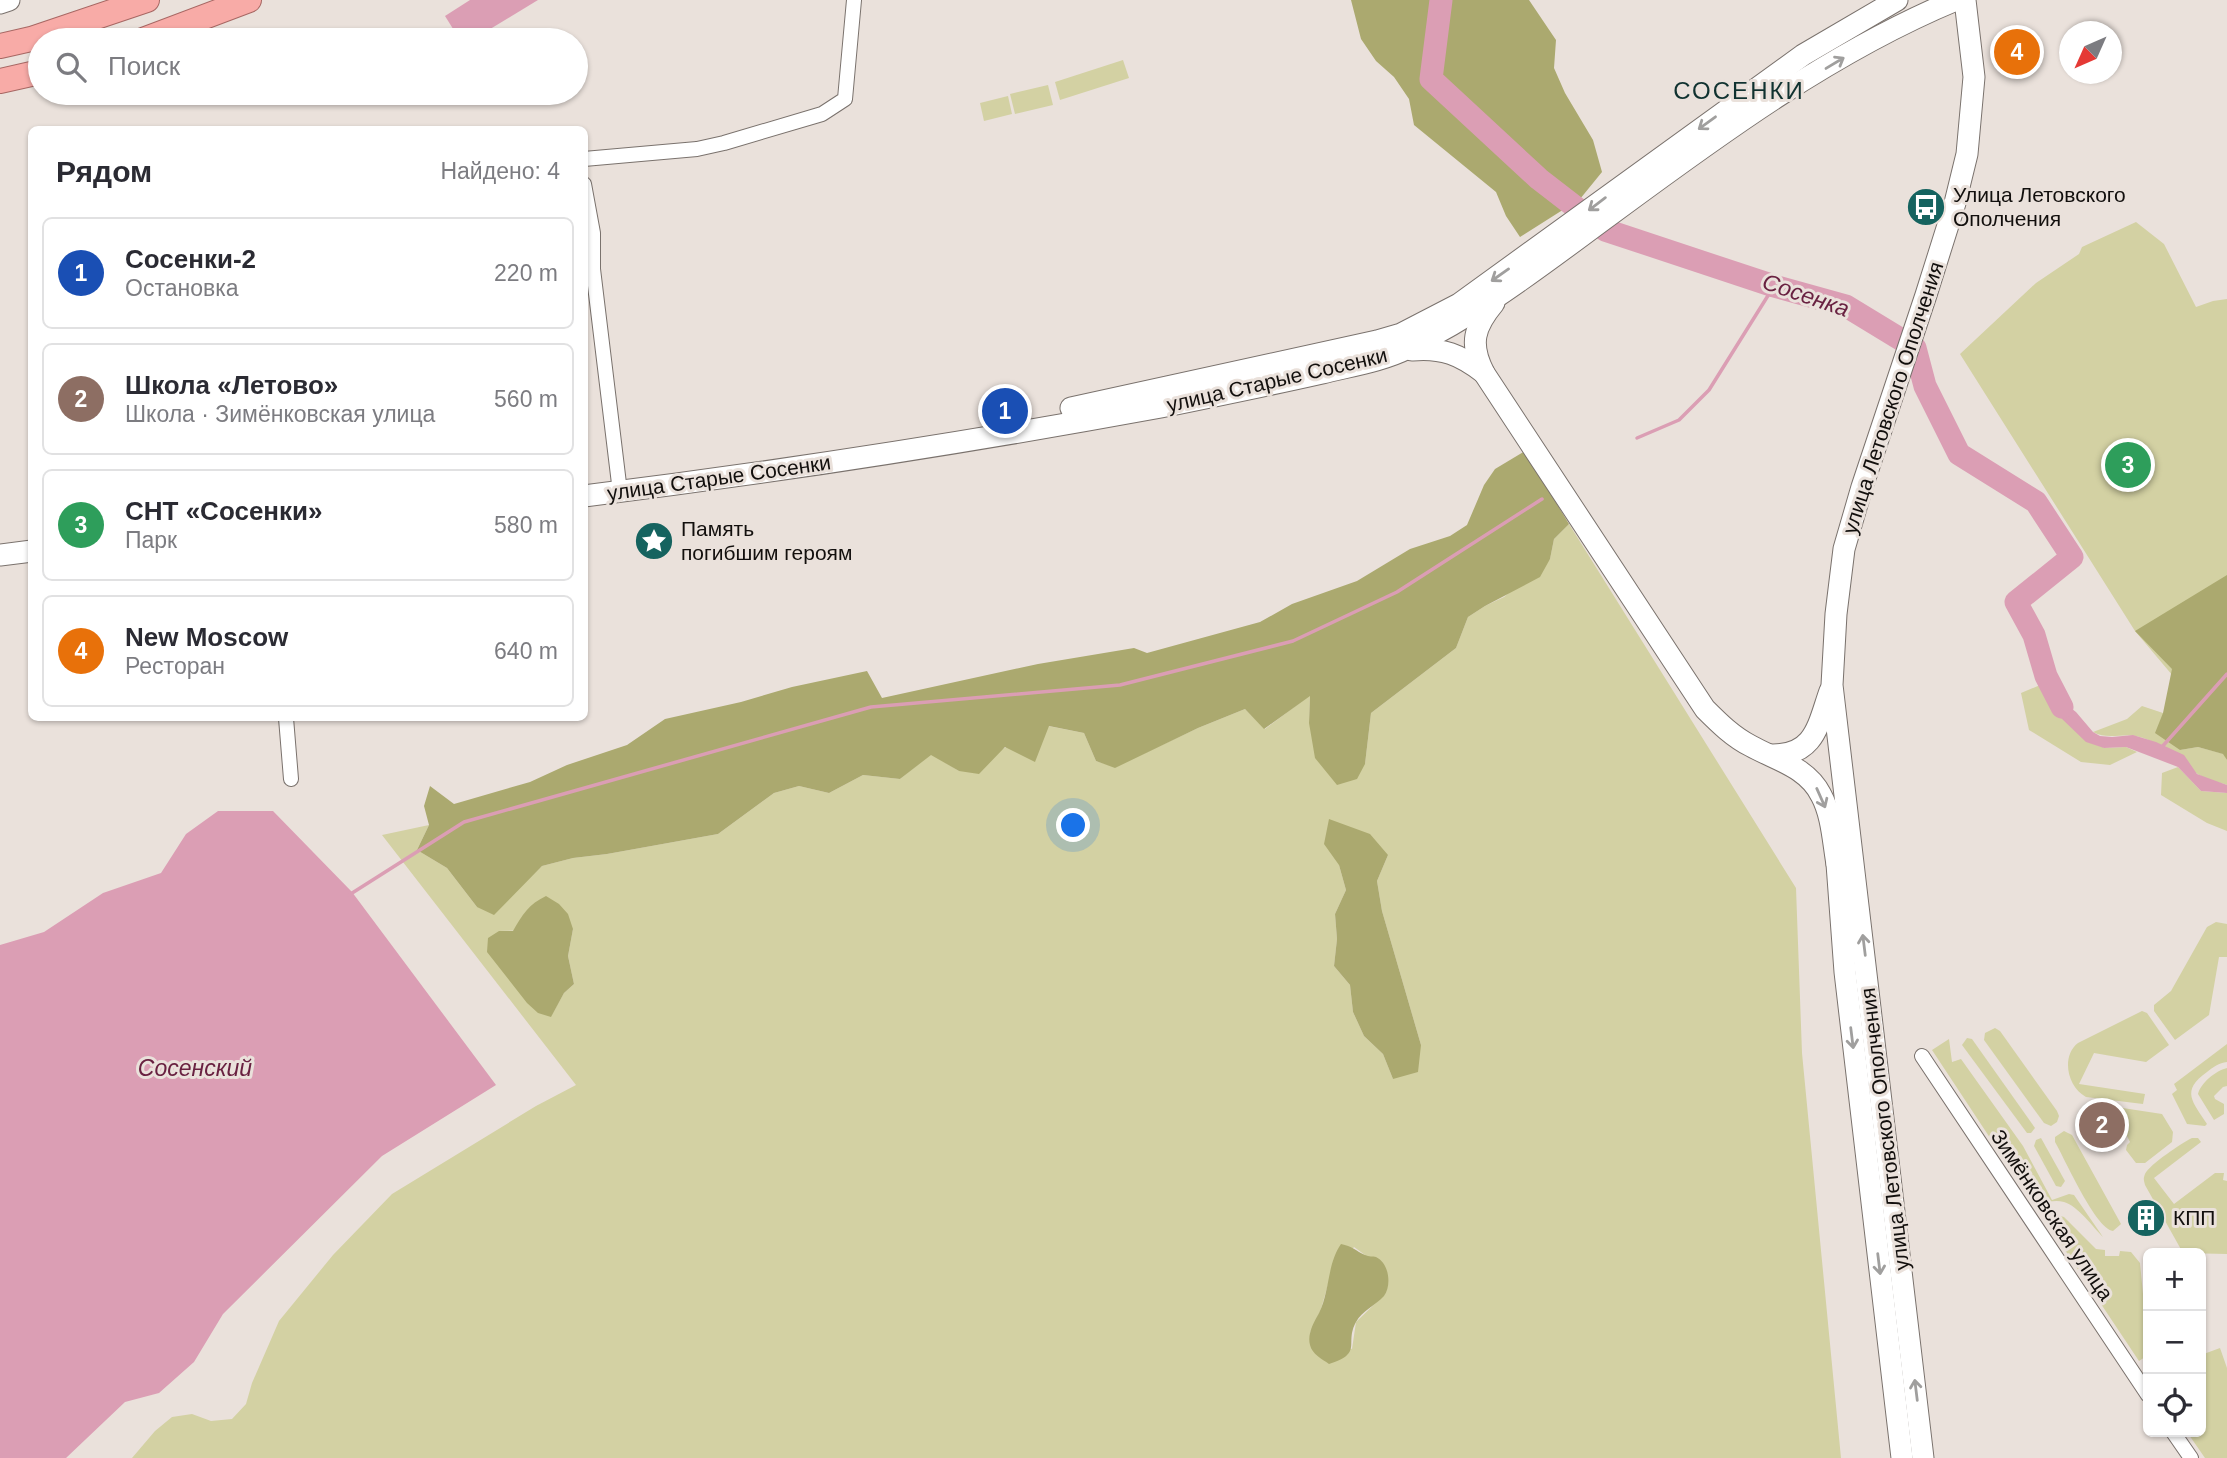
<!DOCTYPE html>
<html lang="ru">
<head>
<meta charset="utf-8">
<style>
	body { margin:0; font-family:Arial,sans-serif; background:#f2f2f3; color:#2b2b33 }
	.controls { position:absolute; right:21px; bottom:21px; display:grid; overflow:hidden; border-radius:10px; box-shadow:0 2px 5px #0004 }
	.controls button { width:63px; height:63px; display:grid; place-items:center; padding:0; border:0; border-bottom:2px solid #e1e1e2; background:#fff; color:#2b2b33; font:35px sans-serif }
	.compass { position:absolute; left:2059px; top:21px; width:63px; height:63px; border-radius:50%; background:#fff; box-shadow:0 2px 5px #0004; rotate:225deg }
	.you { position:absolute; left:1074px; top:826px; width:24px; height:24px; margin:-18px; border:5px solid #fff; border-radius:50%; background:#1a73e8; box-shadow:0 0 0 10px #1a73e833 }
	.badge { display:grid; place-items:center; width:46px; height:46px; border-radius:50%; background:#ea580c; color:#fff; font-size:23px; font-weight:700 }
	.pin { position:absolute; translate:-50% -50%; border:4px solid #fff; box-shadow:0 2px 7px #0006 }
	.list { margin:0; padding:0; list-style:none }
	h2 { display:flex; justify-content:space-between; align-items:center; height:91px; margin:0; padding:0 28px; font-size:30px }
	h2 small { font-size:23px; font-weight:400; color:#7c7c81 }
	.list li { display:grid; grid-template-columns:46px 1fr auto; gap:21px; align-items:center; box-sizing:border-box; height:112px; margin:0 14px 14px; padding:0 14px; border:2px solid #e1e1e2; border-radius:10px }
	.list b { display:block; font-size:26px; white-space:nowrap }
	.list p { margin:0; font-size:23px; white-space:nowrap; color:#7c7c81 }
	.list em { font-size:23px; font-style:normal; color:#7c7c81 }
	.icon { flex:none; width:38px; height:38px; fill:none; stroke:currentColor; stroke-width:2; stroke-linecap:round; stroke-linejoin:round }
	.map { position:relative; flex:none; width:2227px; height:1458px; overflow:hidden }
	.search { position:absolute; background:#fff; box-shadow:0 2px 5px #0004; left:28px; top:28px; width:560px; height:77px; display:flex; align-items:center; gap:18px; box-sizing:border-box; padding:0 24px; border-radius:38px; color:#7c7c81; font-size:26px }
	.panel { position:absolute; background:#fff; box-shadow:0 2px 5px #0004; left:28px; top:126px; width:560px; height:595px; border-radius:10px }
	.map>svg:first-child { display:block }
	.green { fill:#d3d1a3; fill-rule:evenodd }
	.forest { fill:#aba96f }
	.water { fill:#db9eb4 }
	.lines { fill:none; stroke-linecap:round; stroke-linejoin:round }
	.stream { stroke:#db9eb4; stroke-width:3.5 }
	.river { stroke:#db9eb4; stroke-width:23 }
	.minor-casing { stroke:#7a726d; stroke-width:16 }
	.secondary-casing { stroke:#7a726d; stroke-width:23 }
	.trunk-casing { stroke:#a76763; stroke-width:26 }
	.minor { stroke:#fff; stroke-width:14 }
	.secondary { stroke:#fff; stroke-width:21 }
	.trunk { stroke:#f8aba7; stroke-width:24 }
	.oneway { stroke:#a09f9e }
	.labels { text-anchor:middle; stroke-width:6; stroke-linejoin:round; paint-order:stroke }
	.poi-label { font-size:21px; fill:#120f0d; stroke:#eae1db; text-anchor:start }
	.street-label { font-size:21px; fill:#120f0d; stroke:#eae1db }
	.water-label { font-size:23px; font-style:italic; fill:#692141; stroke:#eae1db }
	.quarter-label { font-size:24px; letter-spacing:2px; fill:#103230; stroke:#eae1db }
</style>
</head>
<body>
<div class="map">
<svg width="2227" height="1458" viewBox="0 0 2227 1458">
	<rect width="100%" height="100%" fill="#eae1db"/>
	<g class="green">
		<path d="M1123,60L1129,78L1060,100L1055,82Z"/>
		<path d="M1048,85L1053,105L1015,114L1010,94Z"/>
		<path d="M1008,96L1012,114L984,121L980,103Z"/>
		<path d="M2136,222L2164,244L2196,307L2213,301L2227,299V740L2135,631L1960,354L2036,283L2079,254L2082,247Z"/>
		<path d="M1569,524L1796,888L1802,1053L1841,1458H132L155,1431L172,1417L192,1414L211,1421L232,1419L246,1404L252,1383L279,1321L333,1255L392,1194L536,1106L576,1085L382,835L429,825L417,850L447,868L477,907L522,885L542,866L573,858L607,854L718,834L774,793L799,786L829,793L863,775L900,779L931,754L959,771L1048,726L1084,733L1096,761L1115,767L1198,728L1245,709L1265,729L1310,695L1309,723L1365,764L1371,713L1456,648L1468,617L1485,606L1504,597L1550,559L1554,539ZM1388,855L1377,881L1382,911L1421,1045L1393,1079L1383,1054L1364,1036L1353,1012L1350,985L1334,966L1337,939L1335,914L1346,890L1339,865ZM573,929L568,956L574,984L564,993L551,1016L499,931ZM1354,1247L1365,1255L1385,1294L1356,1322L1352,1349L1310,1333L1321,1309L1329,1281Z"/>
		<path d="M2045,683L2048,697L2104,748L2126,747L2137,752L2110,765L2081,762L2029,730L2021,693Z"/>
		<path d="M2142,706L2163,713L2180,750L2198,747L2224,754L2227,760V785C2218,782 2204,779 2196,773C2176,758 2162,742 2136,736C2122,733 2108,740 2093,732L2127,719Z"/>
		<path d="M2178,767L2201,791L2227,793V831L2207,823L2161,795L2162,773Z"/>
		<path d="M2216,922L2227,924V957H2219L2209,1015L2175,1040L2154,1011V1005L2171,991L2207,927Z"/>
		<path d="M2142,1011L2147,1013L2169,1045L2146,1062L2094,1053L2079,1084L2145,1094L2143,1104L2086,1097C2067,1087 2061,1056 2078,1043Z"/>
		<path d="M1995,1028L2000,1031L2057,1111L2059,1116L2057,1122L2051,1126L2044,1123L1984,1040L1985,1033Z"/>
		<path d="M1967,1038L1972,1039L2035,1128L2031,1133H2027L1962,1045Z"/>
		<path d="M1949,1039L1952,1062L1961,1059L2023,1146L2052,1200L2069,1194L2074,1195L2103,1237C2093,1227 2078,1206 2064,1202C2052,1199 2044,1205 2031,1200L1932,1050Z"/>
		<path d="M2227,1044V1062C2219,1063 2213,1067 2207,1072C2180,1091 2193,1102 2207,1124L2205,1126L2187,1124L2172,1094L2177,1090L2174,1084Z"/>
		<path d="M2227,1068V1086L2223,1087L2214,1096L2215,1099L2224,1104V1114L2214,1120L2198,1094C2201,1083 2215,1071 2227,1068Z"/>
		<path d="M2116,1107L2162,1114L2173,1132L2172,1142L2145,1163H2136L2126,1150L2127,1145L2130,1142L2127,1136L2119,1137L2106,1122L2107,1112Z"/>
		<path d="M2064,1131L2072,1135L2121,1224L2113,1231C2095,1228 2065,1159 2055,1142V1137Z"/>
		<path d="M2041,1138L2065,1181L2061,1187L2056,1186L2034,1146L2036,1140Z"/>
		<path d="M2192,1138H2198L2201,1142L2154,1178L2174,1204L2215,1173H2224L2223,1180L2227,1181V1254L2183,1253L2145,1185C2144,1180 2143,1179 2145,1174C2150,1164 2182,1143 2192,1138Z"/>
		<path d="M2057,1215L2064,1217L2096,1249L2105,1250V1256H2119L2120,1251L2131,1252L2140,1263L2143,1294L2148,1304V1355L2139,1361L2047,1223L2051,1218Z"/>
		<path d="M2220,1348L2227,1368V1458H2205L2187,1432H2201V1355Z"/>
	</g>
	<g class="forest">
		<path d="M1351,0H1529L1556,40L1554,68L1565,93L1593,140L1602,172L1580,199L1520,237L1506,216L1496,192L1414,125L1409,99L1394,77L1376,61L1361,39Z"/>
		<path d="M1525,451L1569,524L1554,539L1550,559L1540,577L1485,606L1468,617L1456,648L1371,713L1365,764L1357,779L1337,785L1315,758L1309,723L1310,696L1264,729L1245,709L1198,728L1115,768L1096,761L1084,733L1049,726L1035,762L1005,747L979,774L959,771L931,755L900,779L863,775L829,793L799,786L774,793L718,834L607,854L573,858L542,866L494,915L477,907L447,868L417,850L429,825L424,806L430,786L454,804L530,782L567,765L627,745L665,719L741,702L792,687L867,671L882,698L1038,664L1134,648L1147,653L1260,622L1292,604L1357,581L1410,549L1450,536L1467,525L1484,485L1495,469Z"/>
		<path d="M2227,575V760L2223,754L2198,747L2180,750L2155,733L2163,713L2172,669L2135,631Z"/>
		<path d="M1329,819L1370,834L1388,855L1377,881L1382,911L1421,1045L1418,1072L1393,1079L1383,1054L1364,1036L1353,1012L1350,985L1334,966L1337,939L1335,914L1346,890L1339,865L1324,844Z"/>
		<path d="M546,896L559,904L568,914L573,929L568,956L574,984L564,993L551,1017L538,1013L527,1003L487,952L488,938L499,931H513C522,915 529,904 546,896Z"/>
		<path d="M1341,1244C1352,1246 1356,1251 1365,1255C1369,1257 1373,1256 1376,1257C1389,1263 1392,1285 1384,1296C1376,1305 1362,1311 1356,1322C1344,1344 1364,1353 1329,1364C1322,1359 1312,1354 1310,1345C1307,1334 1314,1322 1319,1313C1330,1291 1327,1264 1341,1244Z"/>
	</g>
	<g class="water">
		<path d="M470,0H538L472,40H460L445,16Z"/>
		<path d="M2056,672L2067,705L2076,712L2093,732L2100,736L2112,737L2133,735L2156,742L2184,755L2197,774L2227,785V793L2201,791L2178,767L2126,747L2104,748L2086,742L2060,717L2048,697L2045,683Z"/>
		<path d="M218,811H273L352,892L496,1085L382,1156L223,1314L194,1362L159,1393L125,1402L66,1458H0V945L44,932L103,893L161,873L186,834Z"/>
	</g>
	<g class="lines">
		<g class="stream">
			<path d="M1637,438L1679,420L1709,390L1774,286"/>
			<path d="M2161,748L2227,674"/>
			<path d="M349,895L464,822L871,707L1120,685L1293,641L1397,592L1542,499"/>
		</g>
		<path class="river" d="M1441,0L1431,79L1539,179L1605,230L1774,286L1846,306L1915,348L1925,386L1959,454L2036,502L2072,557L2016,602L2034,635L2046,676L2062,707"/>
		<g class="minor-casing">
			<g id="minor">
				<path d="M584,159L697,149L724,143L822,114L845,99L854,0"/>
				<path d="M584,184L593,233V269L620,492"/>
				<path d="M286,718L291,779"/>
				<path d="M1922,1056L2148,1395"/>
				<path d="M2173,1432L2191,1458"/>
			</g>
		</g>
		<g class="secondary-casing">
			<g id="secondary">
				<path d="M0,3L9,0"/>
				<path d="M1494,303C1474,327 1469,344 1484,373L1705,709C1719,723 1733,737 1751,746C1776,760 1807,767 1821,795C1832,815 1833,841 1837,864"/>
				<path d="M1412,350C1442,347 1461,355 1484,373"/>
				<path d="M1071,408L1377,341L1401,334L1459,304L1803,55L1897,0"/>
				<path d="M584,496C778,472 970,442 1161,407C1215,396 1269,385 1322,373C1350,366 1383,361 1408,348C1483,312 1547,261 1614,212C1721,133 1833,51 1956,0"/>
				<path d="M0,555L32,551"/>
				<path d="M1771,755C1815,756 1818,725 1830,691"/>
				<path d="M1839,850L1837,864L1845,972L1902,1458"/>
				<path d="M1923,1458L1832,685L1836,614L1844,549L1862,487L1926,295L1955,203L1967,154L1974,77L1965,0"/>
			</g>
		</g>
		<g class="trunk-casing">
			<g id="trunk">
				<path d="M143,40L249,0"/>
				<path d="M0,46L31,39L147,0"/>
				<path d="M0,81L40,72"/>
			</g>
		</g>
		<use href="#minor" class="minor"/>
		<use href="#secondary" class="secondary"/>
		<use href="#trunk" class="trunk"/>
	</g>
	<defs><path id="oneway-shaft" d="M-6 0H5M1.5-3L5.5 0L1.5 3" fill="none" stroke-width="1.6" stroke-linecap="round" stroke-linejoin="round" transform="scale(1.75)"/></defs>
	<g class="oneway">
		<use href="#oneway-shaft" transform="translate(1835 63) rotate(-31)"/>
		<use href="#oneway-shaft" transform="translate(1707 123) rotate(144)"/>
		<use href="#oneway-shaft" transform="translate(1597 204) rotate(143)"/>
		<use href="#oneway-shaft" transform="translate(1500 275) rotate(145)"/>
		<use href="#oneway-shaft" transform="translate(1821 798) rotate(66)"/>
		<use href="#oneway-shaft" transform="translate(1864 945) rotate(-97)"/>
		<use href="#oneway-shaft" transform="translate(1852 1038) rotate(83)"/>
		<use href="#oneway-shaft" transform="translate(1879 1264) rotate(83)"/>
		<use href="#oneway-shaft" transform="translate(1916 1390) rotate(-97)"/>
	</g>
	<defs>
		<g id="bus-disc" transform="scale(2.0125)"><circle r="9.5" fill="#15635f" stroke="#eae1db"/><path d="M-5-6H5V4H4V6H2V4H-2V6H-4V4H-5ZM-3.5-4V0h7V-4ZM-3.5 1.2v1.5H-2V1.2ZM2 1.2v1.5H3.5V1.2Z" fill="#fff"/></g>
		<g id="sight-disc" transform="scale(2.0125)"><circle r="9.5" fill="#15635f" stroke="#eae1db"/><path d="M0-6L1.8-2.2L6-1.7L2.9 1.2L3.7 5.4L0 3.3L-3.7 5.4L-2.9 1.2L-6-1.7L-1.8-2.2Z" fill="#fff"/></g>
		<g id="building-disc" transform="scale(2.0125)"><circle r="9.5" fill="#15635f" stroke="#eae1db"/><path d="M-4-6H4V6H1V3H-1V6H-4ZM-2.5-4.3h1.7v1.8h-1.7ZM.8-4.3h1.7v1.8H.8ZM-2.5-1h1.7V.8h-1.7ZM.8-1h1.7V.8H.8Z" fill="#fff"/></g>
	</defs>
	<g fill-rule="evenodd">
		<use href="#bus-disc" x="1926" y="207"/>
		<use href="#sight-disc" x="654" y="541"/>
		<use href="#building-disc" x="2146" y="1218"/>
	</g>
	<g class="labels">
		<g class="poi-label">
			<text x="1953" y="202">Улица Летовского<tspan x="1953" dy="24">Ополчения</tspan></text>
			<text x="681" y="536">Память<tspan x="681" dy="24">погибшим героям</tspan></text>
			<text x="2173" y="1225">КПП</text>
		</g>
		<g class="street-label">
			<text transform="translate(1277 380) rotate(-13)" y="7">улица Старые Сосенки</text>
			<text transform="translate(1893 398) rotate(-72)" y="7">улица Летовского Ополчения</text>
			<text transform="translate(719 478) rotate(-8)" y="7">улица Старые Сосенки</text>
			<text transform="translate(1885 1129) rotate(-97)" y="7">улица Летовского Ополчения</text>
			<text transform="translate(2052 1215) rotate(56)" y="7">Зимёнковская улица</text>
		</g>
		<g class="water-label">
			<text transform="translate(1806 295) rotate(19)" y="8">Сосенка</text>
			<text x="195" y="1076">Сосенский</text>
		</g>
		<g class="quarter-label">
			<text x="1739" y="99">СОСЕНКИ</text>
		</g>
	</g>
</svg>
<div class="controls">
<button>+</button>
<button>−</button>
<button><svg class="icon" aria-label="locate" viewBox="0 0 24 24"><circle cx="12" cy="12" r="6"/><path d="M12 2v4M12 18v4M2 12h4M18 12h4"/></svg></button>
</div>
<svg class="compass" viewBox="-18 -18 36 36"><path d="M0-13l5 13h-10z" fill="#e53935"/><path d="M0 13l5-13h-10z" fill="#7c7c81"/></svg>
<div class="you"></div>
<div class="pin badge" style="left:1005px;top:411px;background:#1a4fb4">1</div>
<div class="pin badge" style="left:2102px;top:1125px;background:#8d6e63">2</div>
<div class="pin badge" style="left:2128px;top:465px;background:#2e9e5b">3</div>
<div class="pin badge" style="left:2017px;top:52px;background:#e8710a">4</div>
<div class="search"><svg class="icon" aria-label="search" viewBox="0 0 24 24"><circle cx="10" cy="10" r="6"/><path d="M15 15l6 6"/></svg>Поиск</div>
<section class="panel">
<h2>Рядом<small>Найдено: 4</small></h2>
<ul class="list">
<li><span class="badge" style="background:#1a4fb4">1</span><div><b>Сосенки-2</b><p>Остановка</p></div><em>220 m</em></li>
<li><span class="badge" style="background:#8d6e63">2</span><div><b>Школа «Летово»</b><p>Школа · Зимёнковская улица</p></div><em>560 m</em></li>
<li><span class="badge" style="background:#2e9e5b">3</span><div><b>СНТ «Сосенки»</b><p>Парк</p></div><em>580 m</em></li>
<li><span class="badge" style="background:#e8710a">4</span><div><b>New Moscow</b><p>Ресторан</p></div><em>640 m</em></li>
</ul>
</section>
</div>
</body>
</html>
